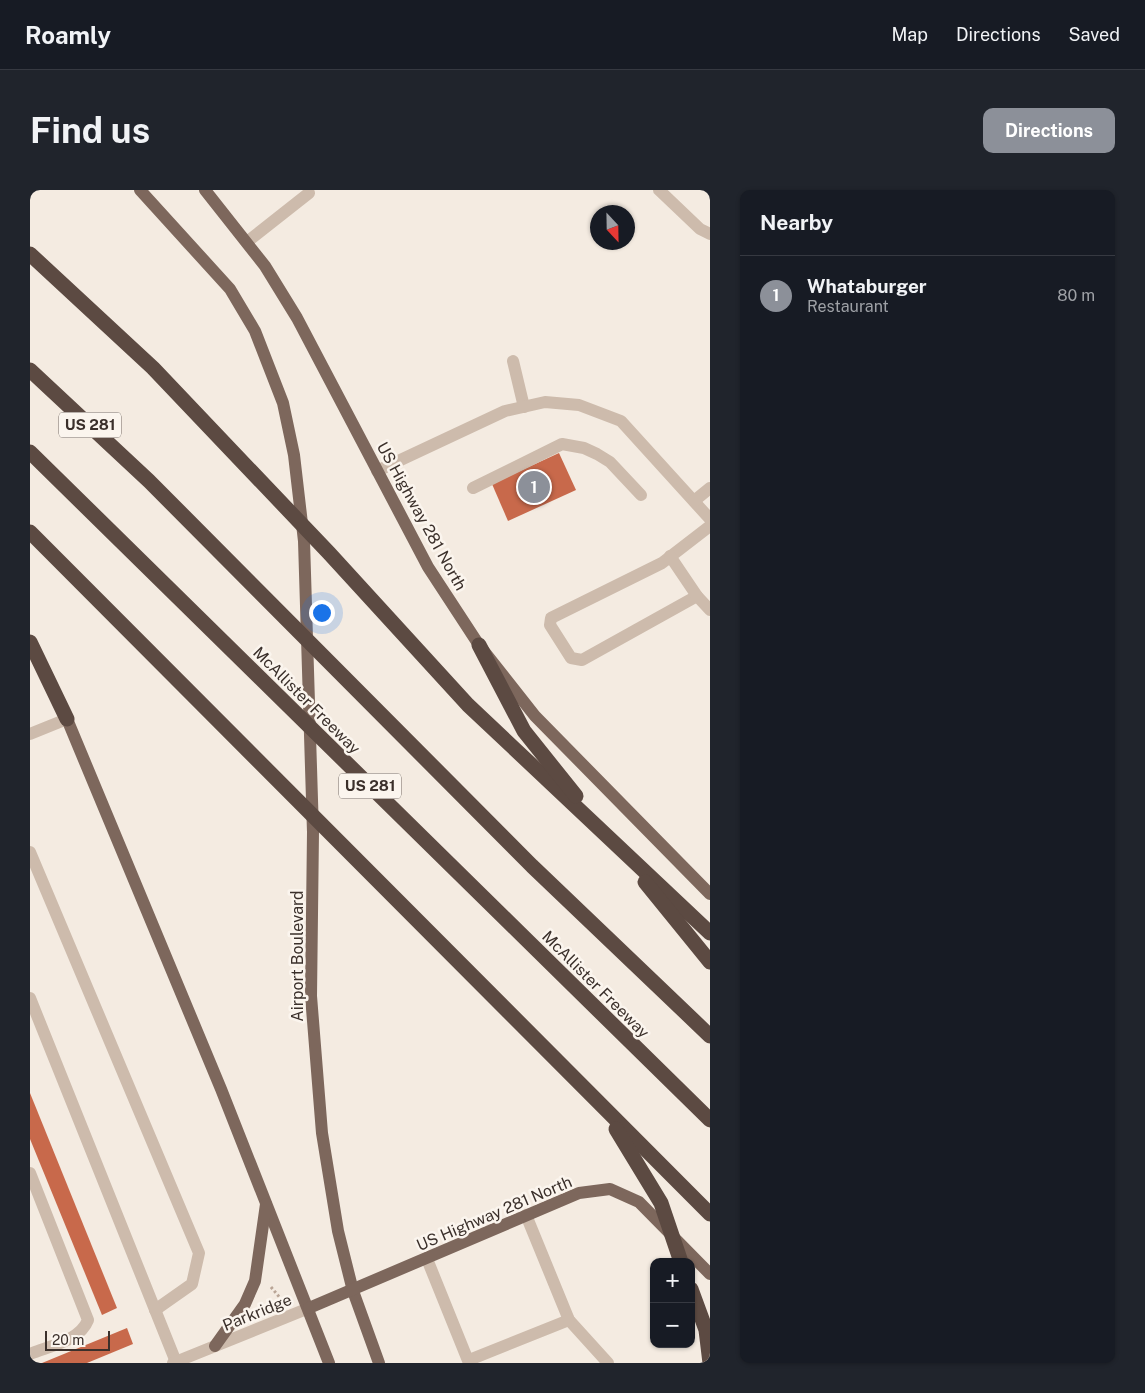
<!DOCTYPE html>
<html lang="en">
<head>
<meta charset="utf-8">
<style>
	body { margin:0; font-family:"Public Sans",sans-serif; background:#20242c; color:#f1f3f6 }
	.controls { position:absolute; right:15px; bottom:15px; display:grid; overflow:hidden; border-radius:10px; box-shadow:0 1px 4px #0004 }
	.controls button { width:45px; height:45px; display:grid; place-items:center; padding:0; border:0; border-bottom:1px solid #363941; background:#171b24; color:#f1f3f6; font:25px sans-serif }
	.compass { position:absolute; left:560px; top:15px; width:45px; height:45px; border-radius:50%; background:#171b24; box-shadow:0 1px 4px #0004; rotate:158deg }
	.scale { position:absolute; left:15px; bottom:12px; width:65px; box-sizing:border-box; padding-left:5px; border:2px solid #3b302b; border-top:0; font-size:14px; line-height:18px; white-space:nowrap; color:#3b302b; -webkit-text-stroke:4px #fbf5ee; paint-order:stroke }
	.you { position:absolute; left:291px; top:422px; width:18px; height:18px; margin:-12px; border:4px solid #fff; border-radius:50%; background:#1a73e8; box-shadow:0 0 0 8px #1a73e833 }
	.badge { display:grid; place-items:center; width:32px; height:32px; border-radius:50%; background:#8c9099; color:#fff; font-size:16px; font-weight:700 }
	.pin { position:absolute; translate:-50% -50%; border:2px solid #fff; box-shadow:0 1px 5px #0006 }
	.list { margin:0; padding:0; list-style:none }
	h2 { display:flex; justify-content:space-between; align-items:center; height:65px; margin:0; padding:0 20px; font-size:21px }
	h2 small { font-size:16px; font-weight:400; color:#9ea1a6 }
	.list li { display:grid; grid-template-columns:32px 1fr auto; gap:15px; align-items:center; box-sizing:border-box; height:80px; padding:0 20px; border-top:1px solid #363941 }
	.list b { display:block; font-size:19px; white-space:nowrap }
	.list p { margin:0; font-size:16px; white-space:nowrap; color:#9ea1a6 }
	.list em { font-size:16px; font-style:normal; color:#9ea1a6 }
	.map { position:relative; flex:none; width:680px; height:1173px; overflow:hidden; border-radius:10px }
	header { display:flex; align-items:center; gap:30px; box-sizing:border-box; height:70px; padding:0 25px; background:#171b24; border-bottom:1px solid #363941 }
	header strong { font-size:24px }
	nav { display:flex; gap:28px; margin-inline-start:auto; font-size:18px }
	.intro { display:flex; align-items:center; justify-content:space-between; box-sizing:border-box; height:120px; padding:0 30px }
	h1 { margin:0; font-size:35px }
	.button { padding:12px 22px; border-radius:10px; background:#8c9099; color:#fff; font-size:18px; font-weight:700 }
	main { display:flex; gap:30px; padding:0 30px }
	aside { flex:1; background:#171b24; border-radius:10px; box-shadow:0 1px 4px #0004 }
	.map>svg:first-child { display:block }
	.building { fill:#c8694b }
	.lines { fill:none; stroke-linecap:round; stroke-linejoin:round }
	.path { stroke:#b9a596; stroke-width:3; stroke-dasharray:2.5 2.5; stroke-linecap:butt }
	.minor { stroke:#cdbbac; stroke-width:12 }
	.major { stroke:#7d675c; stroke-width:12 }
	.highway { stroke:#5c4a42; stroke-width:15 }
	.labels { text-anchor:middle; stroke-width:5; stroke-linejoin:round; paint-order:stroke }
	.shield { fill:#fbf5ee; stroke:#756b66; stroke-width:1 }
	.shield-label { font-size:15px; font-weight:bold; fill:#3b302b }
	.street-label { font-size:16px; fill:#3b302b; stroke:#fbf5ee }
</style>
</head>
<body>
<header>
<strong>Roamly</strong>
<nav><a>Map</a><a>Directions</a><a>Saved</a></nav>
</header>
<div class="intro"><h1>Find us</h1><a class="button">Directions</a></div>
<main>
<div class="map">
<svg width="680" height="1173" viewBox="0 0 680 1173">
	<rect width="100%" height="100%" fill="#f4ebe1"/>
	<g class="building">
		<path d="M529,263L546,300L478,331L462,294Z"/>
		<path d="M0,903L87,1118L72,1125L0,949Z"/>
		<path d="M97,1138L103,1154L57,1173H12Z"/>
	</g>
	<g class="lines">
		<path class="path" d="M241,1097L251,1109"/>
		<g class="minor">
			<path d="M629,0L670,39L680,44"/>
			<path d="M217,52L279,3"/>
			<path d="M483,171L494,217"/>
			<path d="M347,281L475,221L515,212L549,215L591,231L680,329"/>
			<path d="M443,298L532,254L554,258L567,264L580,272L611,305"/>
			<path d="M664,311L680,298"/>
			<path d="M680,336L632,373L521,428L520,435L541,468L552,470L667,406L680,420"/>
			<path d="M640,366L667,406"/>
			<path d="M0,544L37,529"/>
			<path d="M0,662L169,1063L162,1094L125,1120"/>
			<path d="M0,808L146,1172"/>
			<path d="M0,983L58,1130C50,1151 19,1156 0,1164"/>
			<path d="M496,1025L539,1130L578,1173"/>
			<path d="M397,1069L439,1173"/>
			<path d="M439,1170L539,1130"/>
			<path d="M143,1173L279,1118"/>
		</g>
		<g class="major">
			<path d="M110,0L200,99L225,141L253,213L264,265L274,351L283,642L281,806L292,943L308,1041L323,1101L349,1173"/>
			<path d="M175,0L235,76L267,128L398,377L449,455L505,526L680,704"/>
			<path d="M37,529L191,899L299,1173"/>
			<path d="M279,1118L549,1003L580,999L609,1012L680,1084"/>
			<path d="M185,1156L215,1114L225,1091L236,1014"/>
		</g>
		<g class="highway">
			<path d="M0,64L123,178L299,363L438,515L680,743"/>
			<path d="M0,180L119,291L502,676L680,846"/>
			<path d="M0,262L680,930"/>
			<path d="M0,342L680,1024"/>
			<path d="M0,452L37,529"/>
			<path d="M449,455L494,541L546,606"/>
			<path d="M615,692L680,772"/>
			<path d="M586,939L631,1013L651,1072"/>
			<path d="M661,1099L676,1140L680,1173"/>
		</g>
	</g>
	<g class="labels">
		<g class="shield">
			<rect x="29" y="222.5" width="62" height="25" rx="4"/>
			<rect x="309" y="583.5" width="62" height="25" rx="4"/>
		</g>
		<g class="shield-label">
			<text x="60" y="240">US 281</text>
			<text x="340" y="601">US 281</text>
		</g>
		<g class="street-label">
			<text transform="translate(392 326) rotate(61)" y="6">US Highway 281 North</text>
			<text transform="translate(277 510) rotate(45)" y="6">McAllister Freeway</text>
			<text transform="translate(267 766) rotate(-90)" y="6">Airport Boulevard</text>
			<text transform="translate(566 794) rotate(45)" y="6">McAllister Freeway</text>
			<text transform="translate(464 1023) rotate(-23)" y="6">US Highway 281 North</text>
			<text transform="translate(227 1122) rotate(-22)" y="6">Parkridge</text>
		</g>
	</g>
</svg>
<div class="controls">
<button>+</button>
<button>−</button>
</div>
<svg class="compass" viewBox="-18 -18 36 36"><path d="M0-13l5 13h-10z" fill="#e53935"/><path d="M0 13l5-13h-10z" fill="#9ea1a6"/></svg>
<div class="scale">20 m</div>
<div class="you"></div>
<div class="pin badge" style="left:504px;top:297px">1</div>
</div>
<aside>
<h2>Nearby<small></small></h2>
<ul class="list">
<li><span class="badge">1</span><div><b>Whataburger</b><p>Restaurant</p></div><em>80 m</em></li>
</ul>
</aside>
</main>
</body>
</html>
